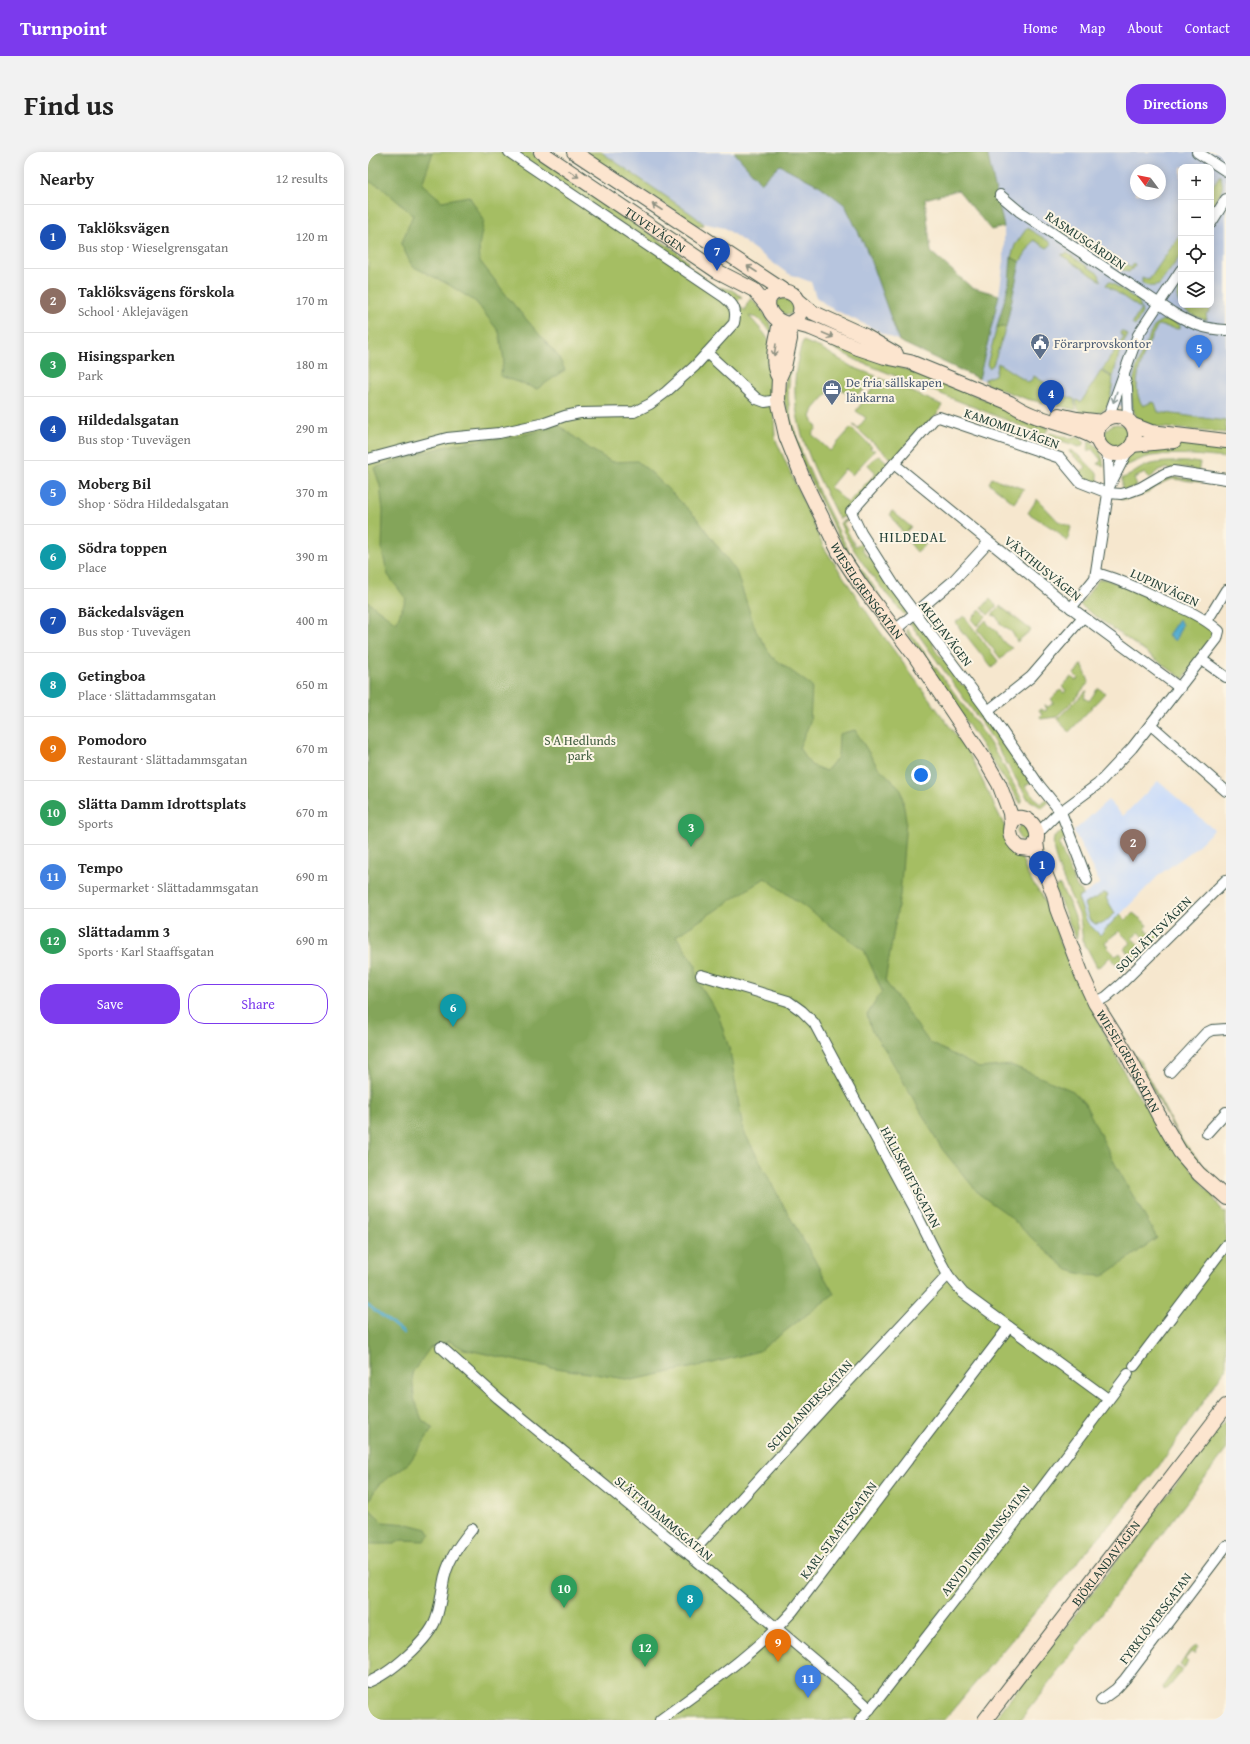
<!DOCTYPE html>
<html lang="en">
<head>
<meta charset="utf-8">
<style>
	body { margin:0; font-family:"Gentium Book Plus",serif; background:#f2f2f2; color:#222 }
	.controls { position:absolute; right:12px; top:12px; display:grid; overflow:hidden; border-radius:8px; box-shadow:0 2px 10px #0003 }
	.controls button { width:36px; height:36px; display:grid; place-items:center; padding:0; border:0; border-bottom:1px solid #e0e0e0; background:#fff; color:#222; font:20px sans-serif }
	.compass { position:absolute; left:762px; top:12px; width:36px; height:36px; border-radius:50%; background:#fff; box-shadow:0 2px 10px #0003; rotate:302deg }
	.you { position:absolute; left:553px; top:623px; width:14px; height:14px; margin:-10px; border:3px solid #fff; border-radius:50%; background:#1a73e8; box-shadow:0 0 0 6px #1a73e833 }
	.badge { display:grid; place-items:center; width:26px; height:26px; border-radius:50%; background:#7c3aed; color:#fff; font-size:13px; font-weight:700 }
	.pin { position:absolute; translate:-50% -33px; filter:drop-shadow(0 1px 2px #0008) }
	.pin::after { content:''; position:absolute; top:21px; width:14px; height:12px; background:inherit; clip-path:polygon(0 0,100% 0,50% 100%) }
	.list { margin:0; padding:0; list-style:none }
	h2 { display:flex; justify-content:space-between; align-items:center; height:52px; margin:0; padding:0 16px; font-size:17px }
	h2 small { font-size:13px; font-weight:400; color:#767676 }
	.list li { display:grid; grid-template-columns:26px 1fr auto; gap:12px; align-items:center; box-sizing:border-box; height:64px; padding:0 16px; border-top:1px solid #e0e0e0 }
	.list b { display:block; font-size:15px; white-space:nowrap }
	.list p { margin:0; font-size:13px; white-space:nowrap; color:#767676 }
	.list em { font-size:13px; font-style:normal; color:#767676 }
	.actions { display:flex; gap:8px; padding:12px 16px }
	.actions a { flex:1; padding:9px 0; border:1px solid #7c3aed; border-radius:16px; text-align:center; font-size:14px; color:#7c3aed }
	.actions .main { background:#7c3aed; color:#fff }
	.icon { flex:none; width:22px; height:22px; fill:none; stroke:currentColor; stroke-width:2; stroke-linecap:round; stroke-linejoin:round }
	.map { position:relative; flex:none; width:858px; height:1568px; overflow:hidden; border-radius:16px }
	header { display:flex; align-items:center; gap:24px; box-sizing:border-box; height:56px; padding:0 20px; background:#7c3aed; color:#fff }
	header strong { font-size:19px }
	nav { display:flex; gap:22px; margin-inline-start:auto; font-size:14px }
	.intro { display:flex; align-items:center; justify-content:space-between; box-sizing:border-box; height:96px; padding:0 24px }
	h1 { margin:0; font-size:28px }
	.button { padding:10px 18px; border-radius:16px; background:#7c3aed; color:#fff; font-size:14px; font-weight:700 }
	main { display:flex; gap:24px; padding:0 24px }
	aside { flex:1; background:#fff; border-radius:16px; box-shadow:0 2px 10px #0003 }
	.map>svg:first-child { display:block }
	.built { fill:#cadcf9 }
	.industrial { fill:#b7c5de; fill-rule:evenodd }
	.green { fill:#a5be64; stroke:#627e4c }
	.forest { fill:#84a55a; stroke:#527147 }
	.water { fill:#51abcf; stroke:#387482 }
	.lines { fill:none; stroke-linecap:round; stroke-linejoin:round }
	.stream { stroke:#51abcf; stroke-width:2.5 }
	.street-casing { stroke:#3f564b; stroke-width:12 }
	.secondary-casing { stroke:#3f564b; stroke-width:16 }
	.street { stroke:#fff; stroke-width:10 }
	.secondary { stroke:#fce5cf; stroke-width:14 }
	.oneway { stroke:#8e9182 }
	.oneway2 { stroke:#8f9e9a }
	.labels { text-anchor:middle; stroke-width:4; stroke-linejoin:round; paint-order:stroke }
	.street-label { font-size:13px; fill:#1f3d34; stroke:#fcf5e5 }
	.service-label { font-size:13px; fill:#4e5e75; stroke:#fcf5e5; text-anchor:start }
	.park-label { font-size:13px; fill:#405d40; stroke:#fcf5e5 }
	.neighbourhood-label { font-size:14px; letter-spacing:1px; fill:#1f3d34; stroke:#fcf5e5 }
</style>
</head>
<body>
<header>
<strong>Turnpoint</strong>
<nav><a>Home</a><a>Map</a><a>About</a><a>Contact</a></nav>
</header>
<div class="intro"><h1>Find us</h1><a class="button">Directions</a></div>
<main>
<aside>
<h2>Nearby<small>12 results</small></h2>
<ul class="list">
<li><span class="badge" style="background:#1a4fb4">1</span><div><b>Taklöksvägen</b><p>Bus stop · Wieselgrensgatan</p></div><em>120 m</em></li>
<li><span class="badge" style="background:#8d6e63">2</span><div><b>Taklöksvägens förskola</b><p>School · Aklejavägen</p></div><em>170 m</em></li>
<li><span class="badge" style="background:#2e9e5b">3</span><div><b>Hisingsparken</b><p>Park</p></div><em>180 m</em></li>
<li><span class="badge" style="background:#1a4fb4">4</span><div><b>Hildedalsgatan</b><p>Bus stop · Tuvevägen</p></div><em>290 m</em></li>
<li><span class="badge" style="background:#3f7fe0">5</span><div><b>Moberg Bil</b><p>Shop · Södra Hildedalsgatan</p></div><em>370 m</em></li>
<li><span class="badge" style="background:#0f9aa8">6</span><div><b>Södra toppen</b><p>Place</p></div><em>390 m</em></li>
<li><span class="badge" style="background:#1a4fb4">7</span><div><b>Bäckedalsvägen</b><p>Bus stop · Tuvevägen</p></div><em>400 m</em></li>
<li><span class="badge" style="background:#0f9aa8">8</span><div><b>Getingboa</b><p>Place · Slättadammsgatan</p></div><em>650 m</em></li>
<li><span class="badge" style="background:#e8710a">9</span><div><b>Pomodoro</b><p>Restaurant · Slättadammsgatan</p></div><em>670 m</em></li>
<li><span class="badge" style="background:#2e9e5b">10</span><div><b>Slätta Damm Idrottsplats</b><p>Sports</p></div><em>670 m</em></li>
<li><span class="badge" style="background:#3f7fe0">11</span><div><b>Tempo</b><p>Supermarket · Slättadammsgatan</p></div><em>690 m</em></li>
<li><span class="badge" style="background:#2e9e5b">12</span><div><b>Slättadamm 3</b><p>Sports · Karl Staaffsgatan</p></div><em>690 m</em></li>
</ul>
<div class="actions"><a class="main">Save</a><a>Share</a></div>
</aside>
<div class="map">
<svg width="858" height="1568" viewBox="0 0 858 1568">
	<rect width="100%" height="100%" fill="#fcf5e5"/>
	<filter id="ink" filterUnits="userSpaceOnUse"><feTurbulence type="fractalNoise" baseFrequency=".025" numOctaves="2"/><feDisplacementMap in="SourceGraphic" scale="8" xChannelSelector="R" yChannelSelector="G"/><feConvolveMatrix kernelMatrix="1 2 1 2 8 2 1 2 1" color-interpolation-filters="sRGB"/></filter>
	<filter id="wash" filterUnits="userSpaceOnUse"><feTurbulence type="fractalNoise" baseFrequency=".012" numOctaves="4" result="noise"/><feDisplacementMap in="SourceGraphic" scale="16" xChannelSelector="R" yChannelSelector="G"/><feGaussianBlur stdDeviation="0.9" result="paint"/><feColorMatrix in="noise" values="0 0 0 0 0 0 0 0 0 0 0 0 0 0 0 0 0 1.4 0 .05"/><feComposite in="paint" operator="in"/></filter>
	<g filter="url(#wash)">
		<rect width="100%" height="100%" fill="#f6e7ce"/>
		<path class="built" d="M790,629L846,678L824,699L792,722L732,783L719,770L710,746L732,732L706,679L740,648L755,664Z"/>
		<g class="industrial">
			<path d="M233,0H366L393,31L412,13L452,34L477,53L498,96L531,189L461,155L448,145L443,130L419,121L357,76L335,71Z"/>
			<path d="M619,0H858V274L738,252L731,257L699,251L611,227L631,143L636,108V75ZM813,15H843V153H813ZM768,18H792V42H768Z"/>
		</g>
		<g class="green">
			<path d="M0,0H163L308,99L320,110L318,113L361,144L351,135L364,138L374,145L369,150L377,159L379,152L383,146C392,155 403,168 405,181L389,166L381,164L396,181L403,191L407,286L455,394L508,474L601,601L650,702C655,707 655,710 657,716C658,722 669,738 674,743L697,801L762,932L839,1038L858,1053L844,1044L856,1061L858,1060V1216L791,1314L576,1568H0Z"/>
			<path d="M216,0H233L325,63L335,71L336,73L329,74Z"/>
			<path d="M852,23C858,38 851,44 843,57V36Z"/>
			<path d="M690,68L763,116L766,111L767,114L761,120L756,119L691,78L688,73Z"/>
			<path d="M659,76L682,90L683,93L679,96L666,88L652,110L643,105L647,93Z"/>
			<path d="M813,81V103L791,133C785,135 779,135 774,131V125L781,128Z"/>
			<path d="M699,101L731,122L733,129L693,103Z"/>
			<path d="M741,129L771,149L774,161L767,174L764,172L773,157L738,133Z"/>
			<path d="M813,133V153H834L843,158L838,163L839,168C823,165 801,152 813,133Z"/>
			<path d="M413,146C419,147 424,150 426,157L422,163C415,163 408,158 408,150Z"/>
			<path d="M795,168L804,169L812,173V176L810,177L790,173C779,192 759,234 775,254L784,250L787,251L790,260L858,269V281L789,275L770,268L768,265C756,239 773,198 786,175L789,171Z"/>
			<path d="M629,175H638L625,213L621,216L619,212Z"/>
			<path d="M753,179L760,183L752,198L745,225L734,218L756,185L752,182Z"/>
			<path d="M444,183L509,208L572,229L638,256L666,271L681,276L679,279L676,282L671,281L490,209L443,184Z"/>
			<path d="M435,189L453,196L484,215L508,224L499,234L497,233L495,236L496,238L489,243L484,239L480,242L472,236L468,240L464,236L446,257L443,265L449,276L444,282L462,299L483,276L504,295L502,296L504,298H507L484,323L477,317L462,335L480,351L508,321L500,313C503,309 507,305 512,304L520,311L480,363L471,367C442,309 412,255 435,189Z"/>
			<path d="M423,193V208L420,244L423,268L434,302L450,338L480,398L521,456L502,433L477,398L429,301L415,245Z"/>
			<path d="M630,211L661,231L666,224L690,239L692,242L706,247L708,258L659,247L620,233L617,230V227L627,223Z"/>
			<path d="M733,219L745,226C744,235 743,247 739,255C734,262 715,265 710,257C709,255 708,251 708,248L713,250Z"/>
			<path d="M512,226L574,253L570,261L525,307L521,305L485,273L490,276L498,266L488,259Z"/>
			<circle cx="749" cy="284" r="12"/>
			<path d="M682,281L705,287L706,285L713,286L717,291L714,294L711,295L680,284Z"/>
			<path d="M721,288C731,294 735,303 736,315L730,312L733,308L724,297L720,300Z"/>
			<path d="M803,291L832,292L858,296V306C833,304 808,300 783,304C773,306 764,312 754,315L762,302L768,298Z"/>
			<path d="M702,298L713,305L730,322V333L710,323L718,315L701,300Z"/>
			<path d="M824,310L832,311L830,320L825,319V317L812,315L801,318L799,316L788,320L783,326L781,327L777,321L766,326L769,334L754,339V326C764,324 770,316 780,313C793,309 810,310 824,310Z"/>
			<path d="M803,325L858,330V333L805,327L796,330L775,343L753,348V346L778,339L791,330Z"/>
			<path d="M624,326L656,337L646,351L621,331Z"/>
			<path d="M669,347L690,369L703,375L699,390L689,379L660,361Z"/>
			<path d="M524,359L543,375L536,382L522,362Z"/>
			<path d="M481,366V367L475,371L487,394L495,391L494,397L499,404L503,405L516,429L520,431L539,458L537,463C516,441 482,398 472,371Z"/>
			<path d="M549,380L561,389L549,400L540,389Z"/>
			<path d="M731,427H737L778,442L845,477L846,483L815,527L712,453Z"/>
			<path d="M622,447L629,454L620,463L614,456Z"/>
			<path d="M632,454L663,478L649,490L644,480L633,473L628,464L624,463Z"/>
			<path d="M612,458L618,464L609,474L603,467Z"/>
			<path d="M596,464L630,509L624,516L597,482H595L588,470Z"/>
			<path d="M618,468C620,475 626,475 629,480C633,487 636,492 644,496L633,507L609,477Z"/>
			<path d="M545,469L548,470L565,490C565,503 578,506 583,515C584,516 584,519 584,521C586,525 591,530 594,533H597L632,581L631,585L640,599L644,600L647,603V607L655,620L660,622L664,629L657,634L672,652L679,647L681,650L674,656L660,647L620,580L542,471Z"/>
			<path d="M539,477L610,573L632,607L653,646L654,648L653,652L539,481Z"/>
			<path d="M714,512L721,530L704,550L688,565L673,567L672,565L674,562L671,558L672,557L676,559L679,558L677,553L680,555L686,551L683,547L692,538L696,541L698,538L694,535L703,525L708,528L710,526L706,522Z"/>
			<path d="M730,536L737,541L701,580L689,567L718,539H719L716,545L721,549Z"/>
			<path d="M653,673L658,675C661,680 665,686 659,690C652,689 649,684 649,677Z"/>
			<path d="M695,679L698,684L691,692L709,736L713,738L715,743L710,746L719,770L732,783L752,762L758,768L765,761L780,773L777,777L784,783L789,779L793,783L783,792L771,780L764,786L777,799L769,808L766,805L765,806L756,797L763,791L751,779L737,790L740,796L748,804L752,801L761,814L755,819L742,805L734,813L729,815L719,796L717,795C713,784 714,773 711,762C704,746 681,702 686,686C687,682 691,681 695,679Z"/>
			<path d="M692,733C699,748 714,771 708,787L686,735Z"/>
			<path d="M737,741L740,743L738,746L747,761L736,771L727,772L721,767L716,752Z"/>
			<path d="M764,899L772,909L808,979L817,992L841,1020L857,1035H853L837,1020L814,992Z"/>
			<path d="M858,1267V1298L672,1543L652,1568H626Z"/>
			<path d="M828,1493L830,1494L826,1502L823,1500L817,1507L820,1510L816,1516L812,1513L822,1498Z"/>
			<path d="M809,1515L815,1518L800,1536L796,1538L795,1534Z"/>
		</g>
		<g class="forest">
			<path d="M0,0H65L54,32L74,49L101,44L116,68L111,94L112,109L146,153L190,204L197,218L169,237L132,224L136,208L131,180L108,150L78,131L44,114L33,92L45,63L13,35L0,29Z"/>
			<path d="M366,0H619L636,75L623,78L590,38L557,47L563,100L603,135L631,143L611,227L531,189L498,96L477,53L452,34L412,13L393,31Z"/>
			<path d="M643,105L652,110L638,175H629L641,131Z"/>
			<path d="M188,271L222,297L244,310L269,309L285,322L327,364L368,419L388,479L404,505L444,534L442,570L431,596L443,613L458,619L470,605L471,582L487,578L509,614L533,637L538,668L532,743L517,829L561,890L611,916L643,913L705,939L717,952L747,1012L789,1086L754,1111L735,1124L718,1123L700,1118L671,1093L638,1061L611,1042L574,997L518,899L503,877L499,863L514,839L496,798L397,726L308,784L328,814V827L350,862L362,899L375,978L414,1051L466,1142L391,1199L345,1211L264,1228L163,1212L96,1197L81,1189L62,1196L44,1221L46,1246L54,1268L65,1276L41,1311L10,1333L0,1350V450L28,471L38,447L20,423L14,399L15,359L12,333L6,316C37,306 69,295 101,290C128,285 165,286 188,271Z"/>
			<path d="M0,1355L14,1370L40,1372L59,1377L62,1382L56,1389L34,1388L26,1392H0Z"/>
		</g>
		<path class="water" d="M811,467L814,473L807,489L800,483Z"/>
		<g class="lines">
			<path class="stream" d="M0,1153L36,1181"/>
		</g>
	</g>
	<g filter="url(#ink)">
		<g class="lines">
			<g class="street-casing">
				<g id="street">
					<path d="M829,0L858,19"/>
					<path d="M632,43L651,59L805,161C824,172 836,177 858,178"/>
					<path d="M843,71L858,47"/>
					<path d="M339,201L389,247L397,250L410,248"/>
					<path d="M756,225L759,235L760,268"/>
					<path d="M740,266L770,183L813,118"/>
					<path d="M734,295L740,307L741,335"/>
					<path d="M0,307L79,286L131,281L177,271L197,264L212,261L266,260L282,252L298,240L327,214L366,171C369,158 366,153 356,145L141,0"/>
					<path d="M526,312L698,452L812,536"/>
					<path d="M703,456L727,426L741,335L760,298"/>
					<path d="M839,469L858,438"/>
					<path d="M527,478L585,429L621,390"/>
					<path d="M834,508L858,525"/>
					<path d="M620,559L663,525L715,465"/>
					<path d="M783,573L858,639"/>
					<path d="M669,682L688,663L730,632L764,596L849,487L851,479C835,465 817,457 797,449C775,438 752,428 729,421"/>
					<path d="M719,728L693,660L671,633L620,559L526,433L493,381L483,360L566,267L571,265L692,306L712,330L740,341L753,342L761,340L772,336L796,322L805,319L858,327"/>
					<path d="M333,823L420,849L434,859L446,871L549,1063L570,1105L580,1123L595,1141L740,1247"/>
					<path d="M727,851L738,845L753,832L858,728"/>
					<path d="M802,920L838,881L844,878L858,877"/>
					<path d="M839,981L858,960"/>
					<path d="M73,1195L130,1246L322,1403L477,1534L502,1557"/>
					<path d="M766,1214L858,1093"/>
					<path d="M322,1403L465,1246L580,1123"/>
					<path d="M0,1530C22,1522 61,1488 68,1467C72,1456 73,1444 75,1433C78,1411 90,1394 104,1377"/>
					<path d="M733,1548L748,1537L757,1527L858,1394"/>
					<path d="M292,1568C337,1535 386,1502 424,1460L641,1175"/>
					<path d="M492,1568L511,1546L655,1361L760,1222"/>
				</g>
			</g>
			<g class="secondary-casing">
				<g id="secondary">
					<path id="s1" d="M173,0L349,119L386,138L400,155"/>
					<path d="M206,0L416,139"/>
					<path d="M416,139C430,141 436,154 430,166L421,172C399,169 390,140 416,139Z"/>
					<path d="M432,150L444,160L497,184L528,202"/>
					<path d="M424,171L443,176L490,196L517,205L542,210L642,251C670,271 702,270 730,288"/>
					<path id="s2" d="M421,172L422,187L416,215L411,226L410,248L418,284L436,329L471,400L492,432L547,504L617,608L631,632L642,661L643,672"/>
					<path d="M411,226C401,210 409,187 412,170"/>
					<path d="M691,263L709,267L735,270"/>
					<circle cx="748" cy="283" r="19"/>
					<path d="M765,273L783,280L858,289"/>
					<path d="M764,293L806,289"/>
					<path d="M649,666C666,663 677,688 662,697L652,696C641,688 638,674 649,666Z"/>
					<path id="s3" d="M668,690L670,704L686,743L689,757L714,823L727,851L759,902L790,962L812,1000L831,1022L858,1046"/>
					<path id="s4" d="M617,1568L858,1254"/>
				</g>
			</g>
			<use href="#street" class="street"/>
			<use href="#secondary" class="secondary"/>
		</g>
		<defs><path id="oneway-shaft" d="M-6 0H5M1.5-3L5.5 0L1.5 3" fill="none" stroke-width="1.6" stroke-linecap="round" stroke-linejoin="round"/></defs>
		<g class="oneway">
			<use href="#oneway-shaft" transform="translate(206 22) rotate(34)"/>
			<use href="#oneway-shaft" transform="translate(289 55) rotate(-147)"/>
			<use href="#oneway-shaft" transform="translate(384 117) rotate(-147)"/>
			<use href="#oneway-shaft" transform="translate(460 183) rotate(23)"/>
			<use href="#oneway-shaft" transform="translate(407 198) rotate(99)"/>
		</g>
		<use class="oneway2" href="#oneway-shaft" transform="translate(747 245) rotate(108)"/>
	</g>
	<defs>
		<g id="civic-pin" transform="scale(1)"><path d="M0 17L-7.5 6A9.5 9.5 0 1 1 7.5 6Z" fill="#5c6f8a" stroke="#fcf5e5"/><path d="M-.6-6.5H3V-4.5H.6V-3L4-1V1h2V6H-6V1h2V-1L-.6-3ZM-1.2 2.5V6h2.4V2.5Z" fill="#fff"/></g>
		<g id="office-pin" transform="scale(1)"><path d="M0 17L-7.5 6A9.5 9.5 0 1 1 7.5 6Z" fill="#5c6f8a" stroke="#fcf5e5"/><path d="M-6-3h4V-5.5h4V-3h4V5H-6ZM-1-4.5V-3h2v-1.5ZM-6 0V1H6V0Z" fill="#fff"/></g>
	</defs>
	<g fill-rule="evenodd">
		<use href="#civic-pin" x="672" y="191"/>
		<use href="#office-pin" x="464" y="237"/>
	</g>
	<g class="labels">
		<g class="street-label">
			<text dy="5" stroke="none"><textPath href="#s1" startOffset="138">TUVEVÄGEN</textPath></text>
			<text transform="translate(718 88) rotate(34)" y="5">RASMUSGÅRDEN</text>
			<text transform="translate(644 276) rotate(19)" y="5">KAMOMILLVÄGEN</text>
			<text transform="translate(675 416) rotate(39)" y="5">VÄXTHUSVÄGEN</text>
			<text transform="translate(797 435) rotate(25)" y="5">LUPINVÄGEN</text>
			<text dy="5" stroke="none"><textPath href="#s2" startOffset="290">WIESELGRENSGATAN</textPath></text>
			<text transform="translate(578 481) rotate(53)" y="5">AKLEJAVÄGEN</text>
			<text transform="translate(785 782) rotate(-45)" y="5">SOLSLÄTTSVÄGEN</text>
			<text dy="5" stroke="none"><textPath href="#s3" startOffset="239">WIESELGRENSGATAN</textPath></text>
			<text transform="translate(543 1025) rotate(62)" y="5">HÄLLSKRIFTSGATAN</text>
			<text transform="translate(441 1253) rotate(-47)" y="5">SCHOLANDERSGATAN</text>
			<text transform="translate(296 1366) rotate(40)" y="5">SLÄTTADAMMSGATAN</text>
			<text transform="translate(470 1378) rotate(-53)" y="5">KARL STAAFFSGATAN</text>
			<text transform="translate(617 1388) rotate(-52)" y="5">ARVID LINDMANSGATAN</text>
			<text dy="5" stroke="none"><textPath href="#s4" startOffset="198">BJÖRLANDAVÄGEN</textPath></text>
			<text transform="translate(787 1466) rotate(-53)" y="5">FYRKLÖVERSGATAN</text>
		</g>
		<g class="service-label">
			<text x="686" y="196">Förarprovskontor</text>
			<text x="478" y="235">De fria sällskapen<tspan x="478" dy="15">länkarna</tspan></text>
		</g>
		<g class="park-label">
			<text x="212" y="593">S A Hedlunds<tspan x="212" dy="15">park</tspan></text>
		</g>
		<g class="neighbourhood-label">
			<text x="545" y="390">HILDEDAL</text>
		</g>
	</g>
</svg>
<div class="controls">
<button>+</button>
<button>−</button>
<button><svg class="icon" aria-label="locate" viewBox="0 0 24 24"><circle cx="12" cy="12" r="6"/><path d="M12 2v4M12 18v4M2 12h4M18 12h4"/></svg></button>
<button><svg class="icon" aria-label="layers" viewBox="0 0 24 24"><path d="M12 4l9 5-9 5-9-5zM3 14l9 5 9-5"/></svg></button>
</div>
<svg class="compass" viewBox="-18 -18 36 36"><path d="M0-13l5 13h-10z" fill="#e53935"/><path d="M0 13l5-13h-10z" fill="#767676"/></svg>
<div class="you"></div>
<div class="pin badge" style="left:674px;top:732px;background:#1a4fb4">1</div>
<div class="pin badge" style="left:765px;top:710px;background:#8d6e63">2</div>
<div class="pin badge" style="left:323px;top:695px;background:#2e9e5b">3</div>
<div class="pin badge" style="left:683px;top:261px;background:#1a4fb4">4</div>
<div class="pin badge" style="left:831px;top:216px;background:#3f7fe0">5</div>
<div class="pin badge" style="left:85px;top:875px;background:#0f9aa8">6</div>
<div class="pin badge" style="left:349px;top:119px;background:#1a4fb4">7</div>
<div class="pin badge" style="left:322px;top:1466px;background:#0f9aa8">8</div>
<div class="pin badge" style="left:410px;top:1510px;background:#e8710a">9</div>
<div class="pin badge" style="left:196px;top:1456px;background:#2e9e5b">10</div>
<div class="pin badge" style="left:440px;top:1546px;background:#3f7fe0">11</div>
<div class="pin badge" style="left:277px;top:1515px;background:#2e9e5b">12</div>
</div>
</main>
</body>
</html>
